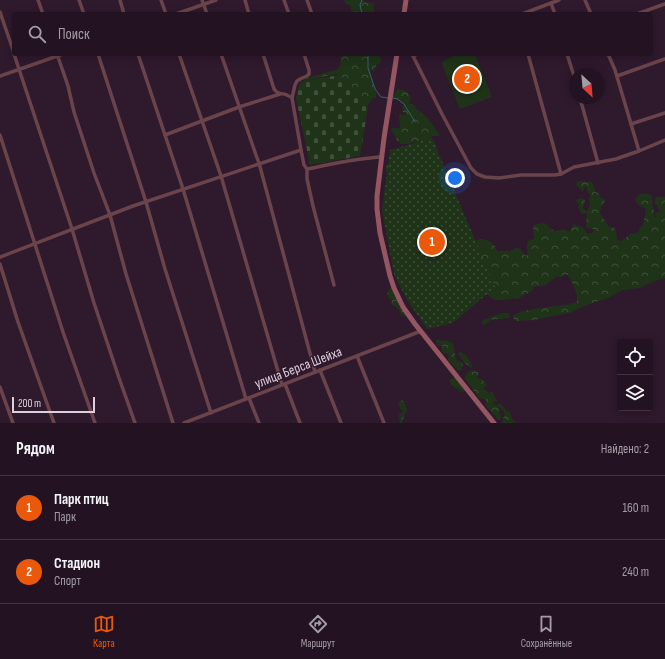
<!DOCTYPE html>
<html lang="ru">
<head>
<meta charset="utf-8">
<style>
	body { margin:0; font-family:"Sofia Sans Condensed",sans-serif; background:#2f202f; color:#f1f3f6 }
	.controls { position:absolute; right:12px; bottom:12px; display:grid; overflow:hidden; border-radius:4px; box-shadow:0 2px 10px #0003 }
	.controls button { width:36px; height:36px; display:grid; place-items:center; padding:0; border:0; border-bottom:1px solid #403240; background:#231322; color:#f1f3f6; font:20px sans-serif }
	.compass { position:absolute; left:569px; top:68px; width:36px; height:36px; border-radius:50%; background:#231322; box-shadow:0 2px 10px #0003; rotate:154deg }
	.scale { position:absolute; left:12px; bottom:10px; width:83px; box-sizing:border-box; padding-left:4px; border:2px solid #decfdc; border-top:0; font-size:11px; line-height:14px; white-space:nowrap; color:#decfdc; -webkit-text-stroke:3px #2f192d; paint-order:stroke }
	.you { position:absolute; left:455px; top:178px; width:14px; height:14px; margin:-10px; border:3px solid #fff; border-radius:50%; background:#1a73e8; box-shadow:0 0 0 6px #1a73e833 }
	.badge { display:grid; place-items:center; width:26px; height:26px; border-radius:50%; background:#ea580c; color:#fff; font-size:13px; font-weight:700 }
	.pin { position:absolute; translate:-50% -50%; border:2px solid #fff; box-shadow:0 1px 4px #0006 }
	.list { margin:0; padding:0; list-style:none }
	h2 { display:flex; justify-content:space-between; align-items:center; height:52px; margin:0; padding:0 16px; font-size:17px }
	h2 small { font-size:13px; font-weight:400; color:#a39ea5 }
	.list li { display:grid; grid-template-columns:26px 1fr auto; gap:12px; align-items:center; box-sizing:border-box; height:64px; padding:0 16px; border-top:1px solid #403240 }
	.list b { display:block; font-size:15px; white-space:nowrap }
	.list p { margin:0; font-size:13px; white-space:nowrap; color:#a39ea5 }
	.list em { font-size:13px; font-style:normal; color:#a39ea5 }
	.icon { flex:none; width:22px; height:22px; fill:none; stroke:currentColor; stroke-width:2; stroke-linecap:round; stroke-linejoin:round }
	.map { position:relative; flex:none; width:665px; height:423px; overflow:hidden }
	.search { position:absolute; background:#231322; box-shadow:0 2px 10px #0003; left:12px; right:12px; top:12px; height:44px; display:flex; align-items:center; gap:10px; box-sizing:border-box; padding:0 14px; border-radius:4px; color:#a39ea5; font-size:15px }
	.sheet { height:180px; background:#231322 }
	nav { display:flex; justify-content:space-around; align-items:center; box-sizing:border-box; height:56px; border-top:1px solid #403240; background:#231322; font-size:11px; color:#a39ea5 }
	nav a { display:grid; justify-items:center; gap:2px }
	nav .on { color:#ea580c }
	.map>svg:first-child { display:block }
	.forest { fill:url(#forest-crowns) }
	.cemetery { fill:url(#cemetery-stones) }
	.park { fill:url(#park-dots) }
	.pitch { fill:#1f3319 }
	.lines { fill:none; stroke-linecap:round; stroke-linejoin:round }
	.stream { stroke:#326376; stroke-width:1 }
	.minor { stroke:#6b444b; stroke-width:3.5 }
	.secondary { stroke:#945661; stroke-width:5 }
	.labels { text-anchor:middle; stroke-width:3; stroke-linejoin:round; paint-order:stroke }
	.street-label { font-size:14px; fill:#decfdc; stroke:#2f192d }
</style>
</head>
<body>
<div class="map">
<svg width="665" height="423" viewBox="0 0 665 423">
	<defs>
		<pattern id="forest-crowns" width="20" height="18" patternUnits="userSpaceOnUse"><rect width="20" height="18" fill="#1f3319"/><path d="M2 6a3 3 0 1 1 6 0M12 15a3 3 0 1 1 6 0" fill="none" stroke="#3f503a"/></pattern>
		<pattern id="cemetery-stones" width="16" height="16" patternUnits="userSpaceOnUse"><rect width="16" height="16" fill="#1f3319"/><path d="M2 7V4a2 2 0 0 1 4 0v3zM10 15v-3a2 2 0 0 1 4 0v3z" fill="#3f503a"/></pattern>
		<pattern id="park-dots" width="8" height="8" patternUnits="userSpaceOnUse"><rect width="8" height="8" fill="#1f3319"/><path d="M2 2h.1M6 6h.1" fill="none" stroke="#3f503a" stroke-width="1.8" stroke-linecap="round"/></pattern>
	</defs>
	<rect width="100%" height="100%" fill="#2f192d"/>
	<g class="forest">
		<path d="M344,0H363L365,2L373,3L374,7V14H351V8L350,5L346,3Z"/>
		<path d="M342,54H377L378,56L381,58V62L377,64L374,72L371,69C368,79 378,86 376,98H373L366,107L342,78L337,74L304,81V79L306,78L336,70L339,68Z"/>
		<path d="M397,89L406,91L411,98L409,103L415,106L417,110C422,112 430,120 432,124C435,128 435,130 439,133V136H432L430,140L420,143L414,142L408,144H402L397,141L396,137L391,130L392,128C395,127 397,129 400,128L399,115L400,114L405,115L406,114L403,112L402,107L404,105L403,102L398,101L393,97Z"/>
		<path d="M432,140L435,143L437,147L434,150L475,240L476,241L480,239C487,240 495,242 497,251H510L516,248L520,249L526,256L528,252C526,245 526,240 534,239L533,226L537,224L545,223C551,228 553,234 563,229L568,231H570L572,226L573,224L582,227L588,234L594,232L593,229L587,228L586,226L587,214L586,213L582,214L578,208L579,204L576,201L577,199L582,198L585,200L583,208L586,211L588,210L590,204L589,198L591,195L588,193L587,187L585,186L584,188V190L582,191L576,184L577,182L581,181C592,184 592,177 595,192L599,193L600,197L604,199L605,201L601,207L600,213L609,227H613L616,230L617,240L621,241C625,239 627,236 631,233L635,234L639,231L640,227L643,225L646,209C641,205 637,206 635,199C639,193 646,191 652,196V200L653,202L652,206L654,209V211L653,212L655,218L656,217L655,213L656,212L658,213L660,212L658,207L655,204V198L657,197H664L665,196V278L660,279L648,284L640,288L623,290L608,298L587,305L570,313L543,318L535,320L518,321L514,320L513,316C522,308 561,306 574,303L577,301C578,293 572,282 568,275L564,274L561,277H557L553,279L546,285L542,286H538L534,287L532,291L517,299C507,297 497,304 489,296L390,174L386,172L385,168L387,165Z"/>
		<path d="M390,288L393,289C396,296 397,303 401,309C403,311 405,313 406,315L405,316L402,315L398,309L391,304L392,300L388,297L387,294Z"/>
		<path d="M502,313H508L510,316L509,318L490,320L489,322L484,325L482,324V322L483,320Z"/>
		<path d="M438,339L441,341L445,340L453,343L456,359L458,361L462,362C464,366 462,368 460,371L458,370L448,360L449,354L443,353L441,349L443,346H437L436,340Z"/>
		<path d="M460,352L465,354C467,358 473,363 472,367L471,368C466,365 460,358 458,353Z"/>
		<path d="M472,370L477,372L479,373L477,377L478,379H482L487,385L486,387H484V389L489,393L491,392L493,393L497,401L496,402L494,401L493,403L496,406L500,403L508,412H510L512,419L516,423H502C504,412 508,417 499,406L498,407L500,410L499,412L501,415L500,420H498L490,410L488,409L485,404L486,399L479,398L464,377L468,372Z"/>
		<path d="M454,378C457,379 463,388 464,391L462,392C457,388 449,386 450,379Z"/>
		<path d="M401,400L404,401L407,410L403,419L402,423H400L399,414L403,412L402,410H401L398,403Z"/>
	</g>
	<path class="cemetery" d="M339,75L369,102L360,156L310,165L296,98L300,82Z"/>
	<path class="park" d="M432,138L495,287L453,323L427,329L407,300L394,274L382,210L390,150Z"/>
	<path class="pitch" d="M459,54H475L492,97L460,109L441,62Z"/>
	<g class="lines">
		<g class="stream">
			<path d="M362,0L360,5L362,14"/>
			<path d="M368,54V68L375,89L381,97L388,98"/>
			<path d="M393,98L398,99L401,102L404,104L415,122"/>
		</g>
		<g class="minor">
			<path d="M38,0L43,14"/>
			<path d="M79,0L84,14"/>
			<path d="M120,0L124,14"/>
			<path d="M161,0L166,14"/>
			<path d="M202,0L207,14"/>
			<path d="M245,0L249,14"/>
			<path d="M284,0L289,14"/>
			<path d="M307,0L312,14"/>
			<path d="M585,0L591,14"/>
			<path d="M551,3L555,14"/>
			<path d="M0,12L14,53"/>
			<path d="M176,14L216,0"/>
			<path d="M522,14L559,0"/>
			<path d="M637,14L665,4"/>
			<path d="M14,54L72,229L94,303L118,375L135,423"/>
			<path d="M57,54L68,86L74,112L94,173L110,215L126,274L173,423"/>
			<path d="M98,54L146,202L165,269L211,413"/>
			<path d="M138,54L183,189L246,399"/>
			<path d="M179,54L221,176L282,385"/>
			<path d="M221,54L256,155L259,163L315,372"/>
			<path d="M263,54L274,89C279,96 281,92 287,95C289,96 291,97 292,98"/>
			<path d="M304,54L309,70V74L307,76L300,79L297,81L295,85L292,98L301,150L304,165L307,169V179L313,206L334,285"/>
			<path d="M412,54L413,56L418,54"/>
			<path d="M528,54L561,174"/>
			<path d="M567,54L575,79"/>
			<path d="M608,54L615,70L639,151"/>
			<path d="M413,56L442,114L471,168L477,174L485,177L499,178L521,175H555L561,174L574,167L616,159L639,151L665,140"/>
			<path d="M0,76L63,54"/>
			<path d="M617,76L665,59"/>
			<path d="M580,98L598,163"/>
			<path d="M631,124L665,113"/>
			<path d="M0,135L63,332L95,423"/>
			<path d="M165,135L239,107L280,94"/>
			<path d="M307,169C332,164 356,158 382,157"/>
			<path d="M0,257L133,206L301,150"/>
			<path d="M0,264L18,322L54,423"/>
			<path d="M357,356L384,423"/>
			<path d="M320,370L341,423"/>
			<path d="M285,384L300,423"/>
			<path d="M0,387L13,423"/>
			<path d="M249,398L259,423"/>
			<path d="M184,423L421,331"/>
		</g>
		<g class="secondary">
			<path d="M404,14L406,0"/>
			<path d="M397,54L384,138L377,196V209L380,233L390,276L394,288L403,307L415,324L494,423"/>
		</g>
	</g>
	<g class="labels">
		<g class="street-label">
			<text transform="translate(298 367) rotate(-21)" y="5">улица Берса Шейха</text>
		</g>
	</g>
</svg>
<div class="controls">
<button><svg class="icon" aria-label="locate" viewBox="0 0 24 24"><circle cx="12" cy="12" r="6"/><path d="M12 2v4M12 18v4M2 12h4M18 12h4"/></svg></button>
<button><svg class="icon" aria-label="layers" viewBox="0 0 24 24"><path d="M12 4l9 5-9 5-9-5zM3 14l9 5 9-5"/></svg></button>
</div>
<svg class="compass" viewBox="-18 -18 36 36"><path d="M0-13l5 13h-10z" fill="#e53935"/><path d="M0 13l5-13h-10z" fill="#a39ea5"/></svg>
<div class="scale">200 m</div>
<div class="you"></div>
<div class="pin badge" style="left:432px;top:242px">1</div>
<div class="pin badge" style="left:467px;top:79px">2</div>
<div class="search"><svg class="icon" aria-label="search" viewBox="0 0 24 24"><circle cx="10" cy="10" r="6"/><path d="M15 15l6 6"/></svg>Поиск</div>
</div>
<section class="sheet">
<h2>Рядом<small>Найдено: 2</small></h2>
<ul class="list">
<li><span class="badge">1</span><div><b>Парк птиц</b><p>Парк</p></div><em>160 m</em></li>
<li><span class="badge">2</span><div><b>Стадион</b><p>Спорт</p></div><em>240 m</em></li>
</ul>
</section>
<nav>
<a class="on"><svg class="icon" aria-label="map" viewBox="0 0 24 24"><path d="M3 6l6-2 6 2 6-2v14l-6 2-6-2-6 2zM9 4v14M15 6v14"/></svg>Карта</a>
<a><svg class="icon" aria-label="directions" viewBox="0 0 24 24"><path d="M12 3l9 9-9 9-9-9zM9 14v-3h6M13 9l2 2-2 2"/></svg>Маршрут</a>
<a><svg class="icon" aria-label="saved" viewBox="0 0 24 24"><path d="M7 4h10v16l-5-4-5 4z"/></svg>Сохранённые</a>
</nav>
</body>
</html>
